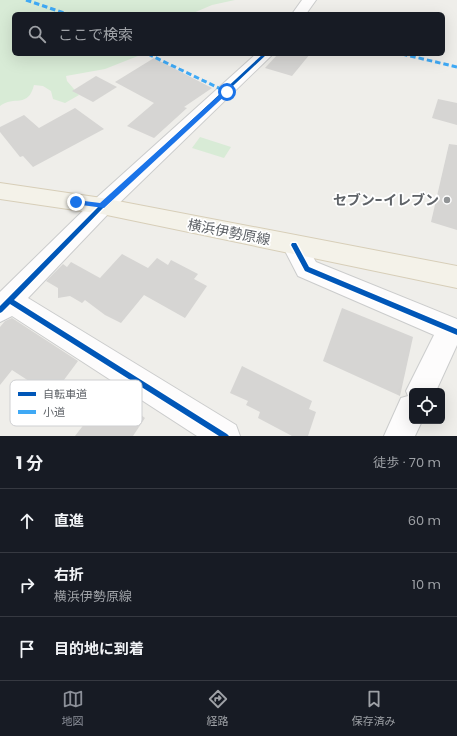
<!DOCTYPE html>
<html lang="ja">
<head>
<meta charset="utf-8">
<style>
	body { margin:0; font-family:Poppins,"Noto Sans JP",sans-serif; background:#242831; color:#f1f3f6 }
	.controls { position:absolute; right:12px; bottom:12px; display:grid; overflow:hidden; border-radius:6px; box-shadow:0 4px 16px #0002 }
	.controls button { width:36px; height:36px; display:grid; place-items:center; padding:0; border:0; border-bottom:1px solid #363941; background:#171b24; color:#f1f3f6; font:20px sans-serif }
	.stop { position:absolute; width:12px; height:12px; margin:-9px; border:3px solid #1a73e8; border-radius:50%; background:#fff }
	.stop.end { background:#1a73e8; border-color:#fff; box-shadow:0 1px 4px #0008 }
	.list { margin:0; padding:0; list-style:none }
	h2 { display:flex; justify-content:space-between; align-items:center; height:52px; margin:0; padding:0 16px; font-size:17px }
	h2 small { font-size:13px; font-weight:400; color:#9ea1a6 }
	.list li { display:grid; grid-template-columns:26px 1fr auto; gap:12px; align-items:center; box-sizing:border-box; height:64px; padding:0 16px; border-top:1px solid #363941 }
	.list b { display:block; font-size:15px; white-space:nowrap }
	.list p { margin:0; font-size:13px; white-space:nowrap; color:#9ea1a6 }
	.list em { font-size:13px; font-style:normal; color:#9ea1a6 }
	.icon { flex:none; width:22px; height:22px; fill:none; stroke:currentColor; stroke-width:2; stroke-linecap:round; stroke-linejoin:round }
	.map { position:relative; flex:none; width:457px; height:436px; overflow:hidden }
	.search { position:absolute; background:#171b24; box-shadow:0 4px 16px #0002; left:12px; right:12px; top:12px; height:44px; display:flex; align-items:center; gap:10px; box-sizing:border-box; padding:0 14px; border-radius:6px; color:#9ea1a6; font-size:15px }
	.sheet { height:244px; background:#171b24 }
	nav { display:flex; justify-content:space-around; align-items:center; box-sizing:border-box; height:56px; border-top:1px solid #363941; background:#171b24; font-size:11px; color:#9ea1a6 }
	nav a { display:grid; justify-items:center; gap:2px }
	nav .on { color:#8c9099 }
	.map>svg:first-child { display:block }
	.green { fill:#d8ebd6 }
	.building { fill:#d6d5d3 }
	.lines { fill:none; stroke-linecap:round; stroke-linejoin:round }
	.street-casing { stroke:#cbcccc; stroke-width:2 }
	.primary-casing { stroke:#d7ceb8; stroke-width:2 }
	.street { fill:#fdfcfc; fill-rule:evenodd }
	.primary { fill:#f4f2e9; fill-rule:evenodd }
	.quiet { stroke:#3fa9f5; stroke-width:3; stroke-dasharray:5.5 3; stroke-linecap:butt }
	.cycleway-casing { stroke:#fff; stroke-width:3 }
	.cycleway { fill:#0057b8; fill-rule:evenodd }
	.route { fill:#1a73e8 }
	.poi-dot { fill:#919496; stroke:#fff; stroke-width:1.5 }
	.labels { text-anchor:middle; stroke-width:3.5; stroke-linejoin:round; paint-order:stroke }
	.poi-label { font-size:14px; font-weight:bold; fill:#5f6368; stroke:#fff; text-anchor:end }
	.street-label { font-size:14px; fill:#5f6368; stroke:#fff }
	.key { fill:#fff; stroke:#cfd0d2; stroke-width:1 }
	.key-label { font-size:11px; fill:#5f6368 }
</style>
</head>
<body>
<div class="map">
<svg width="457" height="436" viewBox="0 0 457 436">
	<rect width="100%" height="100%" fill="#efeeea"/>
	<g class="green">
		<path d="M0,0H235L212,5L191,14H14V54H143L105,69L66,76L67,81L79,95L65,103L53,99L51,91L43,86L34,85C28,109 14,95 0,106Z"/>
		<path d="M200,137L231,147L224,158L192,148Z"/>
	</g>
	<g class="building">
		<path d="M278,54H310L292,76L265,68Z"/>
		<path d="M154,58L212,88L184,107L187,108L154,138L127,126L154,103L115,82Z"/>
		<path d="M96,76L117,87L93,102L72,91Z"/>
		<path d="M438,99L457,103V125L432,118Z"/>
		<path d="M75,108L104,129L33,167L23,156L20,157L0,132V127L24,115L39,128Z"/>
		<path d="M449,144L457,145V230L431,222Z"/>
		<path d="M122,254L148,268L157,258L168,265L171,260L198,274L194,279L207,286L185,318L144,295L121,323L105,315L85,300L82,303L70,296L58,298V288L46,281L63,264L67,267L71,262L100,278Z"/>
		<path d="M342,308L413,337L400,396L323,361Z"/>
		<path d="M12,318L78,361L52,396L12,370L0,385V327L5,321Z"/>
		<path d="M242,366L312,401L309,409L316,412L308,436H292L258,418L260,412L246,405L248,401L230,393Z"/>
		<path d="M109,392L145,418L133,436H75Z"/>
	</g>
	<g class="lines">
		<g class="street-casing">
			<g id="street">
				<path d="M302,0H316L306,14H292Z"/>
				<path d="M256,54H273L110,212L28,298L236,425L240,436H197L12,316L0,322V292L94,200Z"/>
				<path d="M294,235L302,238L316,262L457,319V345L436,391H412V421H422L415,436H384L401,398L408,396L406,391L434,335L298,276L282,245L286,238Z"/>
			</g>
		</g>
		<g class="primary-casing">
			<path id="primary" d="M0,183L102,198L457,266V288L102,214L0,199Z"/>
		</g>
		<use href="#street" class="street"/>
		<use href="#primary" class="primary"/>
		<g class="quiet">
			<path d="M26,0L67,14"/>
			<path d="M148,54L227,92"/>
			<path d="M402,54L457,67"/>
		</g>
		<g class="cycleway-casing">
			<g id="cycleway">
				<path d="M263,54H267L104,207L14,300L227,434L229,436H219L10,304L2,312L0,313V306L100,205Z"/>
				<path d="M292,243H296L309,267L457,329V335L305,271L291,245Z"/>
			</g>
		</g>
		<use href="#cycleway" class="cycleway"/>
	</g>
	<path class="route" d="M225,90L229,92L104,208L74,204V201L76,200L100,203Z"/>
	<circle class="poi-dot" cx="447" cy="200" r="4"/>
	<g class="labels">
		<g class="poi-label">
			<text x="439" y="205">セブン-イレブン</text>
		</g>
		<g class="street-label">
			<text transform="translate(229 232) rotate(11)" y="5">横浜伊勢原線</text>
		</g>
	</g>
	<rect x="10" y="380" width="132" height="46" rx="6" class="key"/>
	<rect x="18" y="392" width="18" height="4" fill="#0057b8"/>
	<rect x="18" y="410" width="18" height="4" fill="#3fa9f5"/>
	<g class="key-label">
		<text x="43" y="398">自転車道</text>
		<text x="43" y="416">小道</text>
	</g>
</svg>
<div class="controls">
<button><svg class="icon" aria-label="locate" viewBox="0 0 24 24"><circle cx="12" cy="12" r="6"/><path d="M12 2v4M12 18v4M2 12h4M18 12h4"/></svg></button>
</div>
<div class="stop" style="left:227px;top:92px"></div>
<div class="stop end" style="left:76px;top:202px"></div>
<div class="search"><svg class="icon" aria-label="search" viewBox="0 0 24 24"><circle cx="10" cy="10" r="6"/><path d="M15 15l6 6"/></svg>ここで検索</div>
</div>
<section class="sheet">
<h2>1 分<small>徒歩 · 70 m</small></h2>
<ul class="list">
<li><svg class="icon" aria-label="ahead" viewBox="0 0 24 24"><path d="M12 20V5M6 11l6-6 6 6"/></svg><div><b>直進</b></div><em>60 m</em></li>
<li><svg class="icon" aria-label="right" viewBox="0 0 24 24"><path d="M7 20v-9h11M14 6l5 5-5 5"/></svg><div><b>右折</b><p>横浜伊勢原線</p></div><em>10 m</em></li>
<li><svg class="icon" aria-label="arrive" viewBox="0 0 24 24"><path d="M6 21V4h12l-3 4 3 4H6"/></svg><div><b>目的地に到着</b></div></li>
</ul>
</section>
<nav>
<a class="on"><svg class="icon" aria-label="map" viewBox="0 0 24 24"><path d="M3 6l6-2 6 2 6-2v14l-6 2-6-2-6 2zM9 4v14M15 6v14"/></svg>地図</a>
<a><svg class="icon" aria-label="directions" viewBox="0 0 24 24"><path d="M12 3l9 9-9 9-9-9zM9 14v-3h6M13 9l2 2-2 2"/></svg>経路</a>
<a><svg class="icon" aria-label="saved" viewBox="0 0 24 24"><path d="M7 4h10v16l-5-4-5 4z"/></svg>保存済み</a>
</nav>
</body>
</html>
